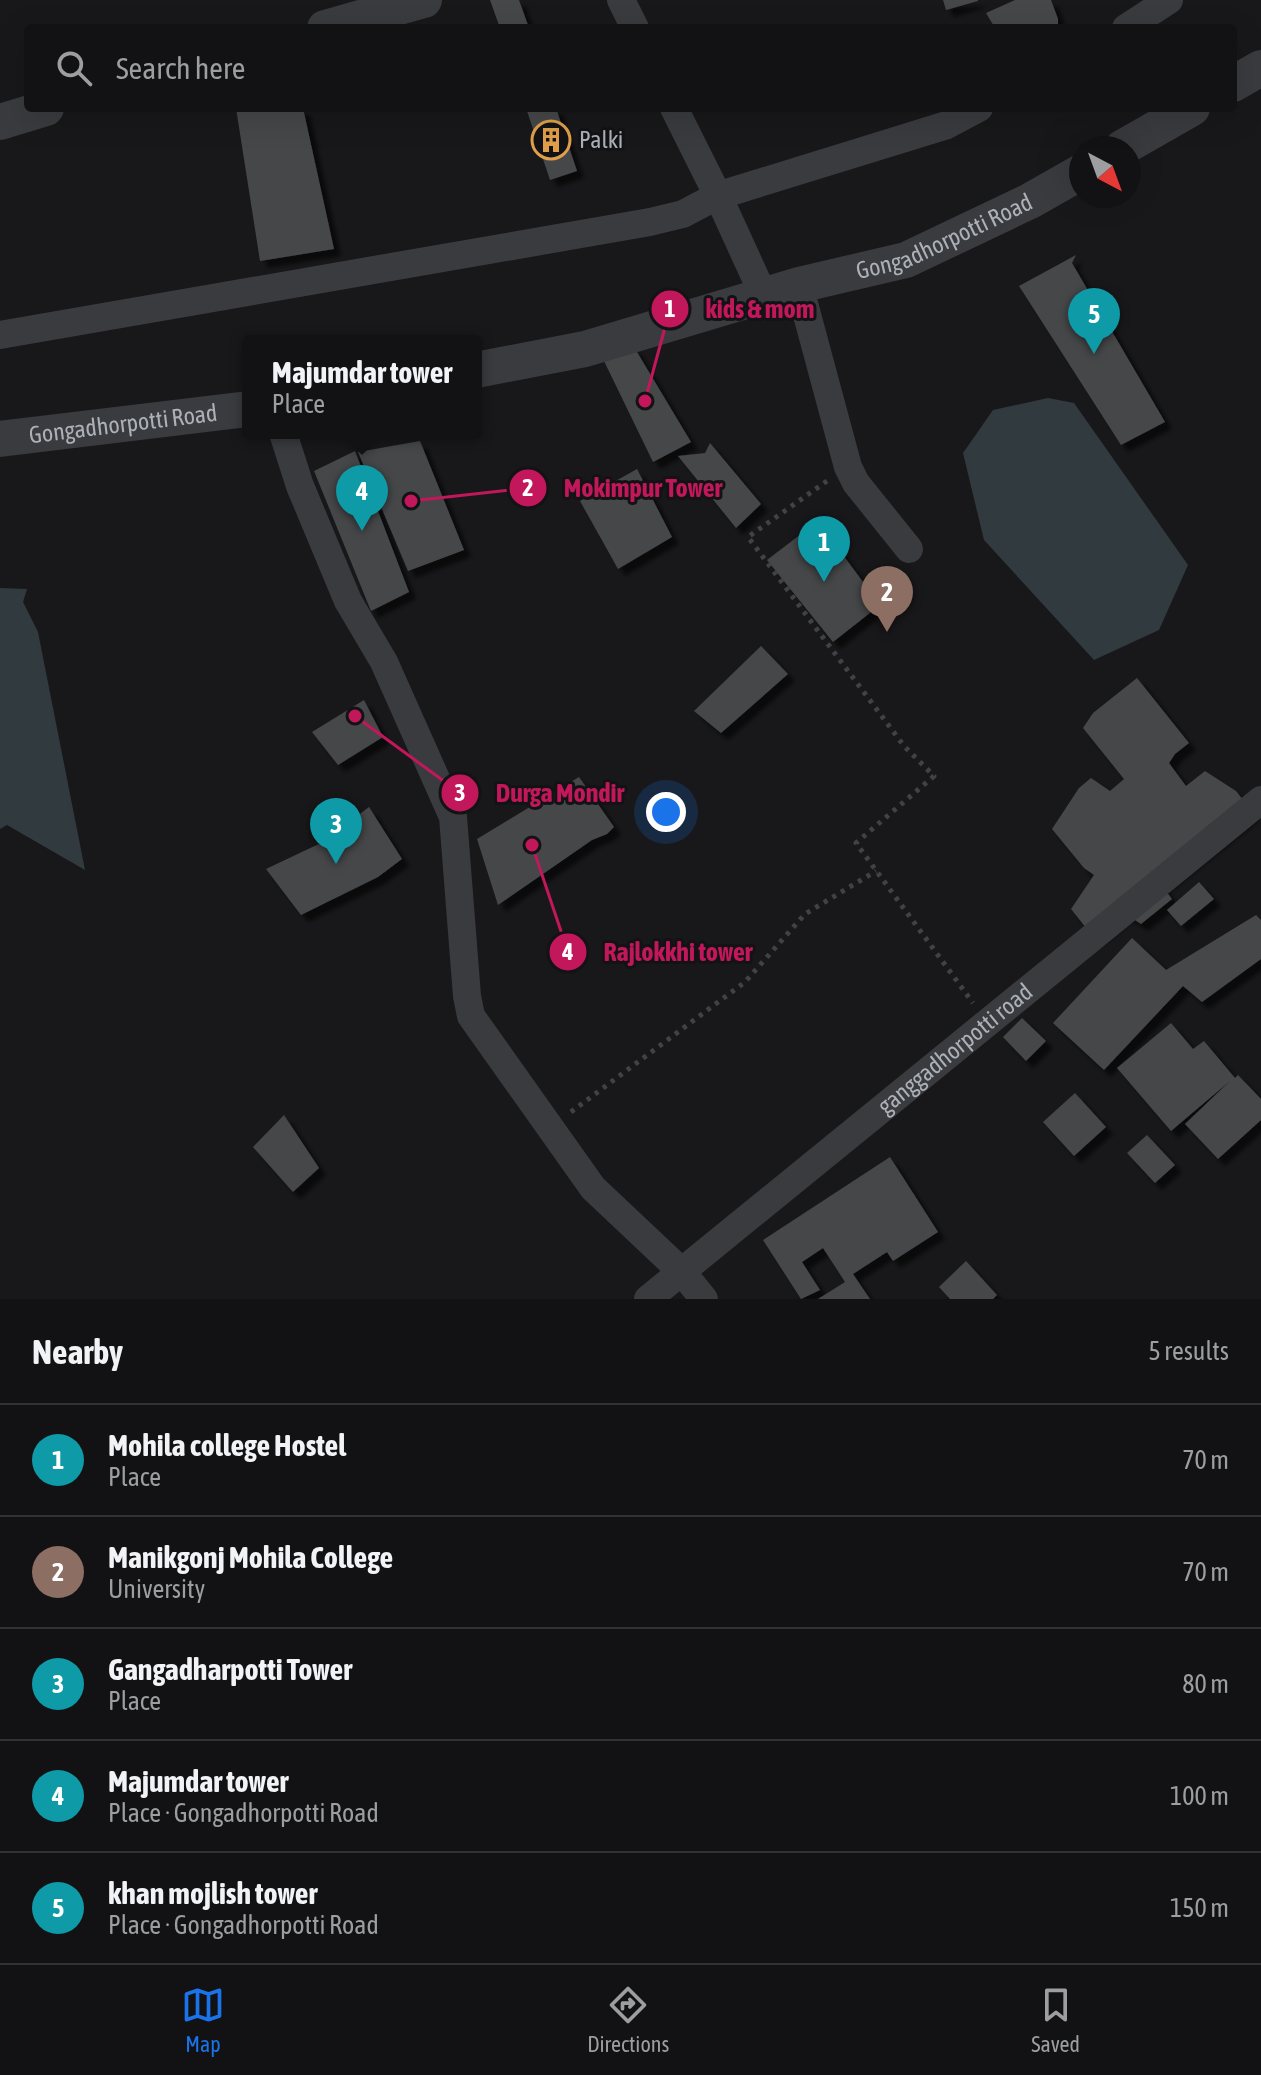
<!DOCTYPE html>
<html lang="en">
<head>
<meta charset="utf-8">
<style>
	body { margin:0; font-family:"Asap Condensed",sans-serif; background:#1f2022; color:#f1f3f6 }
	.compass { position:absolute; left:1069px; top:136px; width:72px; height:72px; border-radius:50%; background:#121214; box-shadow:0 8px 32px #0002; rotate:139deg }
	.you { position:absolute; left:666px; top:812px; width:28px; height:28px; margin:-20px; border:6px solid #fff; border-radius:50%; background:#1a73e8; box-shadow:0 0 0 12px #1a73e833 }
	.badge { display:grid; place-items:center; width:52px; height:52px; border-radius:50%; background:#1a73e8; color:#fff; font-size:26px; font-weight:700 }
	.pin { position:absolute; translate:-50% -66px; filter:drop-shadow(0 2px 4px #0008) }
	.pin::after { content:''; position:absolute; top:42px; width:28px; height:24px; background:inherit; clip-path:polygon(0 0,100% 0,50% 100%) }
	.popup { position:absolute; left:242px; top:335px; width:240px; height:104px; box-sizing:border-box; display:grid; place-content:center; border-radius:8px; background:#121214; filter:drop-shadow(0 2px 6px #0005); font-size:26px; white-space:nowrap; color:#9c9ea0 }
	.popup b { font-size:30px; color:#f1f3f6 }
	.popup::after { content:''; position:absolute; left:50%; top:100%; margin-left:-16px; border:16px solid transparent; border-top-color:#121214 }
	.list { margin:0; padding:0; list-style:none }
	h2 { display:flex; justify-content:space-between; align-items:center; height:104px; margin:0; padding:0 32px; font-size:34px }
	h2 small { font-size:26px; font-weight:400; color:#9c9ea0 }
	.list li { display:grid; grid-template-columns:52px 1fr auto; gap:24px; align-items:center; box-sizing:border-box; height:112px; padding:0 32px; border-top:2px solid #313234 }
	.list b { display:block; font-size:30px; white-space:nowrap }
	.list p { margin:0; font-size:26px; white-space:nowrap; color:#9c9ea0 }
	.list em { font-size:26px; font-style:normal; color:#9c9ea0 }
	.icon { flex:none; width:44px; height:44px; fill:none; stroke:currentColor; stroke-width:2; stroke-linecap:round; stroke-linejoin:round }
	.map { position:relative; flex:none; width:1261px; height:1299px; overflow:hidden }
	.search { position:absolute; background:#121214; box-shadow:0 8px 32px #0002; left:24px; right:24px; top:24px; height:88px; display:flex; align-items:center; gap:20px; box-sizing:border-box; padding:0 28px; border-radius:8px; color:#9c9ea0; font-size:30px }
	.sheet { height:664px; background:#121214 }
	nav { display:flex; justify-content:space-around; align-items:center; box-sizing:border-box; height:112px; border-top:2px solid #313234; background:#121214; font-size:22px; color:#9c9ea0 }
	nav a { display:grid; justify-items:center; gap:4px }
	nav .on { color:#1a73e8 }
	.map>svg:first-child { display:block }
	.water { fill:#313a3f }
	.building { fill:#45474a; filter:url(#shadow) }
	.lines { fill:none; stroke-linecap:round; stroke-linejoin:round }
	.path { stroke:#404245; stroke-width:5; stroke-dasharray:4 6; stroke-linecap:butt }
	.minor { stroke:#3a3b3f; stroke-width:28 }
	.tertiary { stroke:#3a3b3f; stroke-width:36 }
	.labels { text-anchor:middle; stroke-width:6; stroke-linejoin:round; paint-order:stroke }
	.poi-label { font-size:24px; fill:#acb1b8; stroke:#131315; text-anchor:start }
	.street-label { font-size:24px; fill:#acb1b8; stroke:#131315 }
	.leader { fill:none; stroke:#c2185b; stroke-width:3 }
	.callout-dot { fill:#c2185b; stroke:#131315; stroke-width:3 }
	.mark-label { font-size:24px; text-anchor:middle; font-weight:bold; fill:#fff }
	.callout-label { font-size:26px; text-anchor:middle; font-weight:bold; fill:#c2185b; stroke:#131315; stroke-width:6; stroke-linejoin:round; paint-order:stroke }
</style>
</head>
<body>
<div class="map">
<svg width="1261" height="1299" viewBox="0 0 1261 1299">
	<defs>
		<filter id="shadow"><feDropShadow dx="7" dy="7" stdDeviation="2" flood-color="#0009"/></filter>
	</defs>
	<rect width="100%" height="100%" fill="#18181a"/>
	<g class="water">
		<path d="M1048,398L1074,403L1188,565L1159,630L1094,660L984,540L963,453L993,410Z"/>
		<path d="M0,588L27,589L23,602L38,632L85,870L7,825L0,829Z"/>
	</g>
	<g class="building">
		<path d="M490,0H519L529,28H500Z"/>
		<path d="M943,0H978V1L946,10Z"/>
		<path d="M1015,0H1051L1058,19V28H995L986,13Z"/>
		<path d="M236,108H303L334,249L260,261Z"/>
		<path d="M526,108H556L577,171L550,180Z"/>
		<path d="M1076,255L1072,263L1165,422L1121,445L1019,286Z"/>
		<path d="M634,347L691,442L653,462L604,361Z"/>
		<path d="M420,441L464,550L408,571L358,452Z"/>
		<path d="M710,443L761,504L736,528L678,456L705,453Z"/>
		<path d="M355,451L409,592L371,611L314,471Z"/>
		<path d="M637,469L672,537L618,569L580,501Z"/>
		<path d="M818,521L880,605L833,642L767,560Z"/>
		<path d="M761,646L788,674L721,733L694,711Z"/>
		<path d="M1137,678L1189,743L1175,754L1169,763L1186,786L1205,771L1236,791L1253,813L1162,886L1172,899L1141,924L1126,914L1095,939L1071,909L1094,875L1084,868L1052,829L1079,788L1091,778L1110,791L1124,779L1083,728L1093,713Z"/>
		<path d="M364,700L383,737L338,765L312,732Z"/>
		<path d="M579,777L614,827L607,834L592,840L498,905L477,839Z"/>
		<path d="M369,807L402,859L378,877L301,915L266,869L323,842Z"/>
		<path d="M1199,882L1214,899L1181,926L1167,910Z"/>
		<path d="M1256,915L1261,920V959L1202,1002L1183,986L1104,1070L1053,1023L1132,938L1166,970Z"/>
		<path d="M1022,1018L1046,1041L1026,1061L1003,1037Z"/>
		<path d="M1171,1023L1193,1049L1204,1041L1235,1078L1238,1075L1261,1099V1120L1218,1159L1185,1124L1230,1081L1171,1131L1117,1068Z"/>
		<path d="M1075,1093L1106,1127L1074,1156L1043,1122Z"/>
		<path d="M284,1115L319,1168L293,1192L253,1147Z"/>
		<path d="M1147,1135L1175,1165L1155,1183L1127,1153Z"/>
		<path d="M890,1157L938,1232L893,1261L887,1252L853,1274L870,1299H818L845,1282L823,1248L802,1262L820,1290L801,1299L763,1240Z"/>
		<path d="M966,1261L997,1295L993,1299H950L939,1287Z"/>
	</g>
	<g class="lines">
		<g class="path">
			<path d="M827,481L748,537L904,746L934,776L856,843L973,1003"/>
			<path d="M571,1112L745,982L805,914L876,871"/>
		</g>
		<g class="minor">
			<path d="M621,0L635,28"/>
			<path d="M1126,28L1169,0"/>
			<path d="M674,108L720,200L757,281L761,298"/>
			<path d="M799,285L848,467L856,483L909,549"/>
			<path d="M0,335L650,222L683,214L717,196L947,125L979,108"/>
			<path d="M283,433L300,486L348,601L384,662L453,817L467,996L471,1016L593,1188L682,1272L704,1299"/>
			<path id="s1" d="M648,1299L1261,800"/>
		</g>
		<g class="tertiary">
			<path d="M325,28L424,0"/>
			<path d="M1233,84L1261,68"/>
			<path d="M0,122L46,108"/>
			<path d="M1122,148L1192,108"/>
			<path id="s2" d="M476,370L585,349L799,285L906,260L1030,201L1081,172"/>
			<path id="s3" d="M0,439L248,409"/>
		</g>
	</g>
	<defs>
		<g id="building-ring" transform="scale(2)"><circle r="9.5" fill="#131315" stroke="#e09f4b" stroke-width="1.5"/><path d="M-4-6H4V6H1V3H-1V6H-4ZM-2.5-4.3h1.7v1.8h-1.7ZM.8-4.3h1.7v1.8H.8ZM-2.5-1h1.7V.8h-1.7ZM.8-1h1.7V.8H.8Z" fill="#e09f4b"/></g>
	</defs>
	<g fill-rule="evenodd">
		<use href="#building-ring" x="551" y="140"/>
	</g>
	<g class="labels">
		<g class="poi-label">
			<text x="579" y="148">Palki</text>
		</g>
		<g class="street-label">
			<text dy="8" stroke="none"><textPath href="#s2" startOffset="488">Gongadhorpotti Road</textPath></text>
			<text dy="8" stroke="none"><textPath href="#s3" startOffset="124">Gongadhorpotti Road</textPath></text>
			<text dy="8" stroke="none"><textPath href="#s1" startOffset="396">ganggadhorpotti road</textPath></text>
		</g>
	</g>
	<path class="leader" d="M645 401L670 309M411 501L528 488M355 716L460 793M532 845L568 952"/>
	<g class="callout-dot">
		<circle cx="645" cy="401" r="8"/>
		<circle cx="411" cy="501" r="8"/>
		<circle cx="355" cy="716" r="8"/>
		<circle cx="532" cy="845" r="8"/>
		<circle cx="670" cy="309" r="20"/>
		<circle cx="528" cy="488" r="20"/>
		<circle cx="460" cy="793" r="20"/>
		<circle cx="568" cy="952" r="20"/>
	</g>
	<g class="mark-label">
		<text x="670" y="317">1</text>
		<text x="528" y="496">2</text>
		<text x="460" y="801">3</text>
		<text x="568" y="960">4</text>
	</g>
	<g class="callout-label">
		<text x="760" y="318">kids &amp; mom</text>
		<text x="643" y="497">Mokimpur Tower</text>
		<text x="560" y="802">Durga Mondir</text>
		<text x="678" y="961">Rajlokkhi tower</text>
	</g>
</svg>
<svg class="compass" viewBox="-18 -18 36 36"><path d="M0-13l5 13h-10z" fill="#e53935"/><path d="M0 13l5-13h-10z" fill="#9c9ea0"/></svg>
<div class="you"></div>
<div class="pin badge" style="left:824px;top:582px;background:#0f9aa8">1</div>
<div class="pin badge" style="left:887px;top:632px;background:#8d6e63">2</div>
<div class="pin badge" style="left:336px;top:864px;background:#0f9aa8">3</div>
<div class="pin badge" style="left:362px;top:531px;background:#0f9aa8">4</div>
<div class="popup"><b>Majumdar tower</b>Place</div>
<div class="pin badge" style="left:1094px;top:354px;background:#0f9aa8">5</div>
<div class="search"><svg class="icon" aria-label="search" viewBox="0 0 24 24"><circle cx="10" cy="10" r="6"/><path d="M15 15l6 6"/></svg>Search here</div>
</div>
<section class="sheet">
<h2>Nearby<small>5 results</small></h2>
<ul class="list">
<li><span class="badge" style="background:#0f9aa8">1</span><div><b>Mohila college Hostel</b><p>Place</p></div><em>70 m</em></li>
<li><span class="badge" style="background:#8d6e63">2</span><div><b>Manikgonj Mohila College</b><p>University</p></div><em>70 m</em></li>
<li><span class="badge" style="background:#0f9aa8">3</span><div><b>Gangadharpotti Tower</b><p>Place</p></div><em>80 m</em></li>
<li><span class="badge" style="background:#0f9aa8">4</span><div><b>Majumdar tower</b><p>Place · Gongadhorpotti Road</p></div><em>100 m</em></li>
<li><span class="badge" style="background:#0f9aa8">5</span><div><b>khan mojlish tower</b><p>Place · Gongadhorpotti Road</p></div><em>150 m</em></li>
</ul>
</section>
<nav>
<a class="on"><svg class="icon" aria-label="map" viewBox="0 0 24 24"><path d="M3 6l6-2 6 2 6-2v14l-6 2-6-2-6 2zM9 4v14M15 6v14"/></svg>Map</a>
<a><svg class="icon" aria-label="directions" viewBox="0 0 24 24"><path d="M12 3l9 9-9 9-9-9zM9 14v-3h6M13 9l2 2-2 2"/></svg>Directions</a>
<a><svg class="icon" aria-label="saved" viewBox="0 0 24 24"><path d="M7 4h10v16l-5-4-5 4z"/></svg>Saved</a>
</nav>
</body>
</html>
